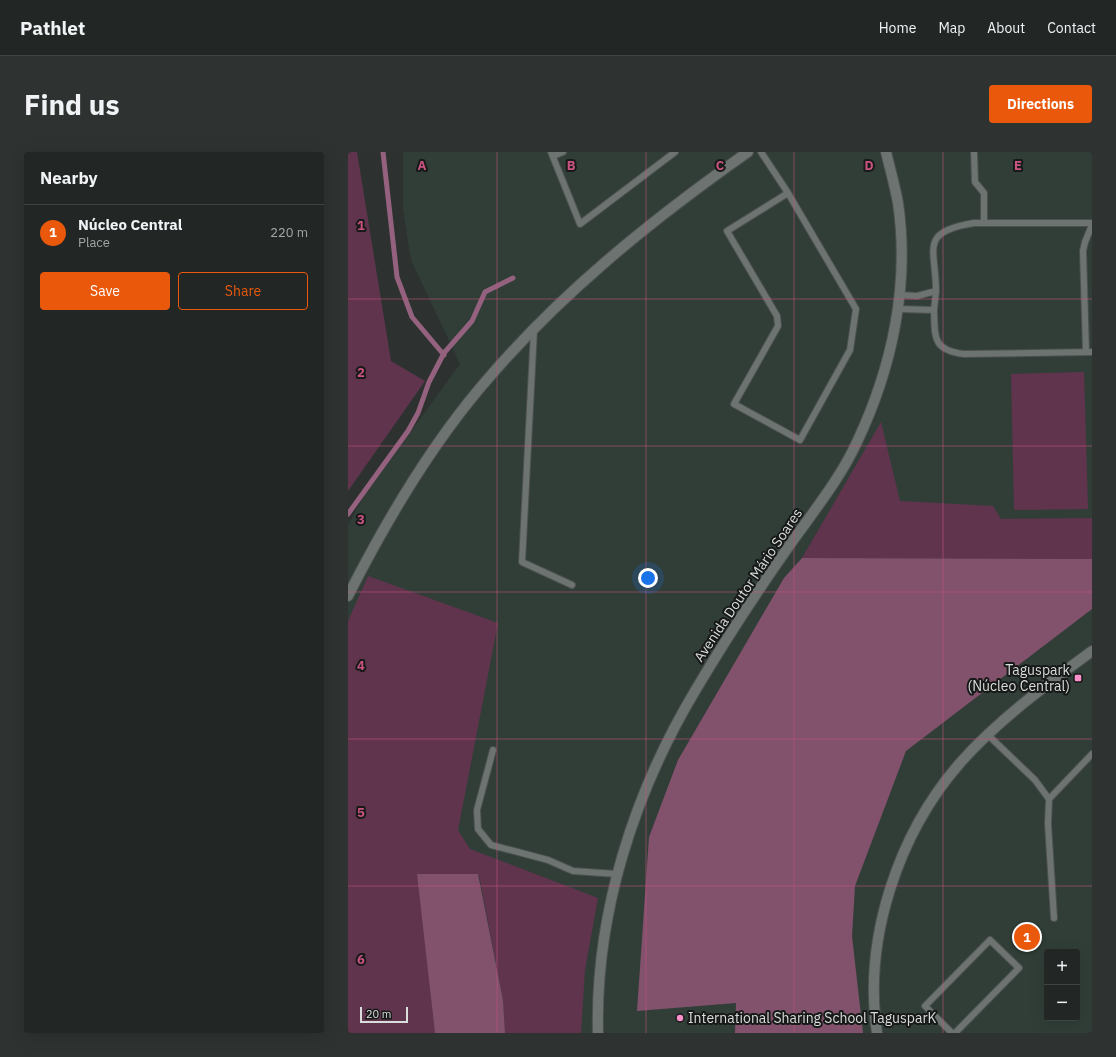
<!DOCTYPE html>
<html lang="en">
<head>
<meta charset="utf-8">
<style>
	body { margin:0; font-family:"IBM Plex Sans",sans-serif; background:#2e3231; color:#f1f3f6 }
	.controls { position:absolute; right:12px; bottom:12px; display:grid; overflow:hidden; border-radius:4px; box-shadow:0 4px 16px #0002 }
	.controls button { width:36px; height:36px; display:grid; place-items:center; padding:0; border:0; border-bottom:1px solid #3f4341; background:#222624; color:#f1f3f6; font:20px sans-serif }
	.scale { position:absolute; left:12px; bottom:10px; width:48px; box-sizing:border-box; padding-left:4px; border:2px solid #d9dddb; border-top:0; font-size:11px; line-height:14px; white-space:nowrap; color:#d9dddb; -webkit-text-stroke:3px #171a18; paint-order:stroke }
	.you { position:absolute; left:300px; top:426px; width:14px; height:14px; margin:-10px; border:3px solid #fff; border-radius:50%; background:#1a73e8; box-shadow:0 0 0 6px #1a73e833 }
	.badge { display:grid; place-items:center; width:26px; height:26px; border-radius:50%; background:#ea580c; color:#fff; font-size:13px; font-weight:700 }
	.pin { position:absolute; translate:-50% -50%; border:2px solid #fff; box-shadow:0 1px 4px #0006 }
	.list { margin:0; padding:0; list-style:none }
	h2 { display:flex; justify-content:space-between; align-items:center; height:52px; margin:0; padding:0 16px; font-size:17px }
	h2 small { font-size:13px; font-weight:400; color:#a2a5a6 }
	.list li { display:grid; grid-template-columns:26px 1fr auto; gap:12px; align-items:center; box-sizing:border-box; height:56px; padding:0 16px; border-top:1px solid #3f4341 }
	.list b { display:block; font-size:15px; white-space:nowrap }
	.list p { margin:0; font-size:13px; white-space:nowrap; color:#a2a5a6 }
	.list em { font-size:13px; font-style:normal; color:#a2a5a6 }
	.actions { display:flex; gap:8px; padding:12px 16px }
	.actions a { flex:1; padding:9px 0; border:1px solid #ea580c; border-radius:4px; text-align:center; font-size:14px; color:#ea580c }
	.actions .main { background:#ea580c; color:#fff }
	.map { position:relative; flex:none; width:744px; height:881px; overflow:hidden; border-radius:4px }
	header { display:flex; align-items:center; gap:24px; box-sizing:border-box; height:56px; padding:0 20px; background:#222624; border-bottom:1px solid #3f4341 }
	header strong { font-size:19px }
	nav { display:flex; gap:22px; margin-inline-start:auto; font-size:14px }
	.intro { display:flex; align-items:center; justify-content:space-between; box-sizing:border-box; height:96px; padding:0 24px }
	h1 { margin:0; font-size:28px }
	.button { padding:10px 18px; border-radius:4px; background:#ea580c; color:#fff; font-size:14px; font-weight:700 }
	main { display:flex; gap:24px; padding:0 24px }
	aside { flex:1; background:#222624; border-radius:4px; box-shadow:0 4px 16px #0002 }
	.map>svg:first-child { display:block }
	.built { fill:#313e38; fill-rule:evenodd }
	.green { fill:#60344d }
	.forest { fill:#82516c }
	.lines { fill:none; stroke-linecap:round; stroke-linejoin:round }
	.stream { stroke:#94627e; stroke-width:5 }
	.service-casing { stroke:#4c514f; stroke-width:8 }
	.minor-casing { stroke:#4c514f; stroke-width:12 }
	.tertiary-casing { stroke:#4c514f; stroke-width:12 }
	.secondary-casing { stroke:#4c514f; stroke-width:12 }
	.service { stroke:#6d7370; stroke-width:6 }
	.minor { stroke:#6d7370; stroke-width:10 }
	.tertiary { stroke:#6d7370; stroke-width:10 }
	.secondary { stroke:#6d7370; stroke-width:10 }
	.grid { fill:none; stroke:#c95381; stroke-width:1; stroke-opacity:0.55 }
	.poi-dot { fill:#f890cc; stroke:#171a18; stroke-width:1.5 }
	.labels { text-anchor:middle; stroke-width:4; stroke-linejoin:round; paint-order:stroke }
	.street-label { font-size:14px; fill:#d9dddb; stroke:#171a18 }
	.poi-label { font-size:14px; fill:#d9dddb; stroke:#171a18; text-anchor:end }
	.grid-label { font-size:13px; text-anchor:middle; font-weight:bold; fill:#c95381; stroke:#171a18; stroke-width:4; stroke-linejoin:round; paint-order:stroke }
</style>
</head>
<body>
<header>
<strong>Pathlet</strong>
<nav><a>Home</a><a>Map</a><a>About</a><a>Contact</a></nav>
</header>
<div class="intro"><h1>Find us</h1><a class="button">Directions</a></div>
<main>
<aside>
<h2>Nearby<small></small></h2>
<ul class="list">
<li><span class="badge">1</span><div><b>Núcleo Central</b><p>Place</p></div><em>220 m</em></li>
</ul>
<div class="actions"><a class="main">Save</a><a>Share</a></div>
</aside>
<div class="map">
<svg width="744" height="881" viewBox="0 0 744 881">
	<rect width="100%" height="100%" fill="#2d3230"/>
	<path class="built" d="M55,0H744V881H0V373L17,343L112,212L63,108L55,57ZM699,800H729V866H699Z"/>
	<g class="green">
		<path d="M0,0H9L43,209L77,229L0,339Z"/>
		<path d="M736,220L740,357L666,358L663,222Z"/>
		<path d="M533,270L552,349L645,354L653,367L744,366V407L454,406Z"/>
		<path d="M20,424L150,471L110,678L122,697L250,746L237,818L233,881H157L155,848L131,723L70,722L87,881H0V469Z"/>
	</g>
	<g class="forest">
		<path d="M454,406L744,407V457L558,599L507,734L504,784L515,881H387L388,851L289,859L301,685L330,608L436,426Z"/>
		<path d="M69,722H130L155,848L157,881H87Z"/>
	</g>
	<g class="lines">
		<g class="stream">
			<path d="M35,0L49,125L64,165L96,203"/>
			<path d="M0,362L60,279L70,261L81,230L96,201L124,169L137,140L165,126"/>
		</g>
		<g class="service-casing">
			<g id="service">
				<path d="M203,0L232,72L327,0"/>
				<path d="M413,0L440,41L508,157L502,198L452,288L386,252L430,174L429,164L379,79L440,41"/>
				<path d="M626,0L627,30L636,41V71"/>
				<path d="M205,4L215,0"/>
				<path d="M552,143L569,144L588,139C588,97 570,80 626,71H744"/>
				<path d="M551,157L586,158C587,185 584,198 616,202L744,200"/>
				<path d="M586,158L588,139"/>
				<path d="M186,178L174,410L224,433"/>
				<path d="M738,199L735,99L737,90L744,73"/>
				<path d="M640,583L687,628L701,647L700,672L706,766"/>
				<path d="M145,598L129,658L130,677L143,693L200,708L225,719L269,722"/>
				<path d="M701,647L744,602"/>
				<path d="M604,881L577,854L642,788L671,816L607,881"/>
			</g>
		</g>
		<g class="minor-casing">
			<path id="minor" d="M250,881C247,762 286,641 347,539C376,490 408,441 441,394C465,360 492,327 509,290C544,216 562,133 550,51C547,34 542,17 538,0"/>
		</g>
		<g class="tertiary-casing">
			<path id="tertiary" d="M0,444C37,371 79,299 132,236C209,144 302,69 400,0"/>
		</g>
		<g class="secondary-casing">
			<path id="secondary" d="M529,881C515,787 550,682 612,611C649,569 699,532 744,499"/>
		</g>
		<use href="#service" class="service"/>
		<use href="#minor" class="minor"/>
		<use href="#tertiary" class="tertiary"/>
		<use href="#secondary" class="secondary"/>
	</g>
	<path class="grid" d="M149,0V881M298,0V881M446,0V881M595,0V881M0,147H744M0,294H744M0,440H744M0,587H744M0,734H744"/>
	<g class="poi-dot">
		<rect x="726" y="522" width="8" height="8" rx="2"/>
		<circle cx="332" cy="866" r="4"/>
	</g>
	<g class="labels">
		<g class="street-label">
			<text transform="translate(400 433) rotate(-56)" y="5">Avenida Doutor Mário Soares</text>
		</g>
		<g class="poi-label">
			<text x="722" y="523">Taguspark<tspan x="722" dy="16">(Núcleo Central)</tspan></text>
			<text x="340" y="871" text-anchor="start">International Sharing School TagusparK</text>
		</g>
	</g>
	<g class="grid-label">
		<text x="74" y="18">A</text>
		<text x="223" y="18">B</text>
		<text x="372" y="18">C</text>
		<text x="521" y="18">D</text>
		<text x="670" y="18">E</text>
		<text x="13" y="78">1</text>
		<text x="13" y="225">2</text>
		<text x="13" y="372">3</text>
		<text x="13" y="518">4</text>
		<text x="13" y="665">5</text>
		<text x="13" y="812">6</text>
	</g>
</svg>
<div class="controls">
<button>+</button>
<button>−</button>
</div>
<div class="scale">20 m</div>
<div class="you"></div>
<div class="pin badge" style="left:679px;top:785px">1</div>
</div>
</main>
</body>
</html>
